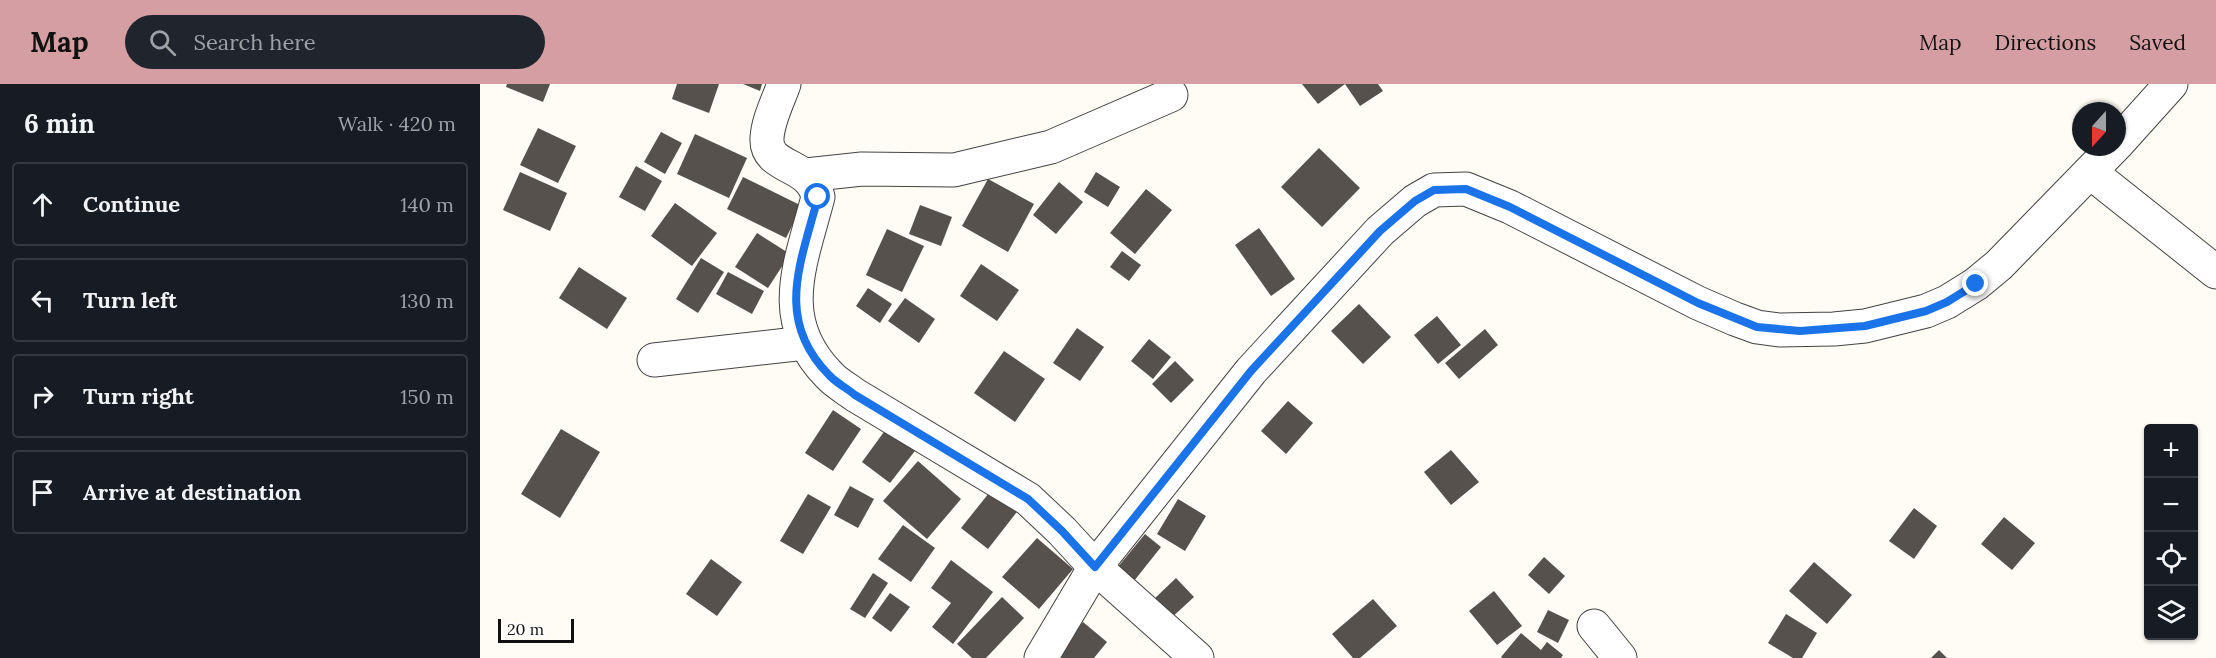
<!DOCTYPE html>
<html lang="en">
<head>
<meta charset="utf-8">
<style>
	body { margin:0; font-family:Lora,serif; background:#20242c; color:#f1f3f6 }
	.controls { position:absolute; right:18px; bottom:18px; display:grid; overflow:hidden; border-radius:6px; box-shadow:0 2px 4px #0004 }
	.controls button { width:54px; height:54px; display:grid; place-items:center; padding:0; border:0; border-bottom:2px solid #363941; background:#171b24; color:#f1f3f6; font:30px sans-serif }
	.compass { position:absolute; left:1592px; top:18px; width:54px; height:54px; border-radius:50%; background:#171b24; box-shadow:0 2px 4px #0004; rotate:201deg }
	.scale { position:absolute; left:18px; bottom:15px; width:76px; box-sizing:border-box; padding-left:6px; border:3px solid #101010; border-top:0; font-size:16px; line-height:21px; white-space:nowrap; color:#101010; -webkit-text-stroke:4px #fff; paint-order:stroke }
	.stop { position:absolute; width:18px; height:18px; margin:-14px; border:4px solid #1a73e8; border-radius:50%; background:#fff }
	.stop.end { background:#1a73e8; border-color:#fff; box-shadow:0 2px 6px #0008 }
	.list { margin:0; padding:0; list-style:none }
	h2 { display:flex; justify-content:space-between; align-items:center; height:78px; margin:0; padding:0 24px; font-size:26px }
	h2 small { font-size:20px; font-weight:400; color:#9ea1a6 }
	.list li { display:grid; grid-template-columns:39px 1fr auto; gap:18px; align-items:center; box-sizing:border-box; height:84px; margin:0 12px 12px; padding:0 12px; border:2px solid #363941; border-radius:6px }
	.list b { display:block; font-size:22px; white-space:nowrap }
	.list em { font-size:20px; font-style:normal; color:#9ea1a6 }
	.icon { flex:none; width:33px; height:33px; fill:none; stroke:currentColor; stroke-width:2; stroke-linecap:round; stroke-linejoin:round }
	.map { position:relative; flex:none; width:1736px; height:574px; overflow:hidden }
	header { display:flex; align-items:center; gap:36px; box-sizing:border-box; height:84px; padding:0 30px; background:#d49ea3; color:#111 }
	header strong { font-size:28px }
	nav { display:flex; gap:33px; margin-inline-start:auto; font-size:21px }
	.search { width:420px; height:54px; background:#20242c; display:flex; align-items:center; gap:15px; box-sizing:border-box; padding:0 21px; border-radius:33px; color:#9ea1a6; font-size:22px }
	main { display:flex }
	aside { flex:1; background:#171b24 }
	.map>svg:first-child { display:block }
	.building { fill:#57514d }
	.lines { fill:none; stroke-linecap:round; stroke-linejoin:round }
	.minor-casing { stroke:#434343; stroke-width:35 }
	.minor { stroke:#fff; stroke-width:33 }
	.route { stroke:#1a73e8; stroke-width:8 }
</style>
</head>
<body>
<header>
<strong>Map</strong>
<div class="search"><svg class="icon" aria-label="search" viewBox="0 0 24 24"><circle cx="10" cy="10" r="6"/><path d="M15 15l6 6"/></svg>Search here</div>
<nav><a>Map</a><a>Directions</a><a>Saved</a></nav>
</header>
<main>
<aside>
<h2>6 min<small>Walk · 420 m</small></h2>
<ul class="list">
<li><svg class="icon" aria-label="ahead" viewBox="0 0 24 24"><path d="M12 20V5M6 11l6-6 6 6"/></svg><div><b>Continue</b></div><em>140 m</em></li>
<li><svg class="icon" aria-label="left" viewBox="0 0 24 24"><path d="M17 20v-9H6M10 6l-5 5 5 5"/></svg><div><b>Turn left</b></div><em>130 m</em></li>
<li><svg class="icon" aria-label="right" viewBox="0 0 24 24"><path d="M7 20v-9h11M14 6l5 5-5 5"/></svg><div><b>Turn right</b></div><em>150 m</em></li>
<li><svg class="icon" aria-label="arrive" viewBox="0 0 24 24"><path d="M6 21V4h12l-3 4 3 4H6"/></svg><div><b>Arrive at destination</b></div></li>
</ul>
</aside>
<div class="map">
<svg width="1736" height="574" viewBox="0 0 1736 574">
	<rect width="100%" height="100%" fill="#fefcf4"/>
	<g class="building">
		<path d="M27,0H70L63,18L26,3Z"/>
		<path d="M197,0H239L229,29L192,15Z"/>
		<path d="M263,0H282L280,7Z"/>
		<path d="M822,0H865L838,20Z"/>
		<path d="M865,0H898L903,7L880,22Z"/>
		<path d="M58,44L96,62L78,99L40,81Z"/>
		<path d="M181,48L202,59L185,90L164,78Z"/>
		<path d="M215,50L267,74L249,114L197,90Z"/>
		<path d="M839,64L880,104L842,143L801,103Z"/>
		<path d="M156,82L182,97L165,127L139,113Z"/>
		<path d="M40,88L87,109L70,147L23,126Z"/>
		<path d="M616,88L640,103L628,123L604,108Z"/>
		<path d="M263,93L322,122L306,154L247,125Z"/>
		<path d="M508,95L554,120L528,168L482,142Z"/>
		<path d="M579,98L603,118L576,150L553,131Z"/>
		<path d="M666,105L692,126L655,170L630,149Z"/>
		<path d="M195,119L237,149L212,182L171,152Z"/>
		<path d="M440,121L472,133L461,162L429,150Z"/>
		<path d="M779,144L815,195L791,212L755,161Z"/>
		<path d="M407,145L444,162L422,208L386,191Z"/>
		<path d="M277,149L310,170L288,204L255,183Z"/>
		<path d="M642,167L661,181L649,197L630,183Z"/>
		<path d="M221,174L244,188L218,229L196,215Z"/>
		<path d="M501,180L539,206L517,237L480,212Z"/>
		<path d="M99,183L147,214L127,245L79,214Z"/>
		<path d="M248,188L284,207L272,230L236,210Z"/>
		<path d="M388,204L412,220L400,239L376,222Z"/>
		<path d="M425,214L455,235L439,259L408,237Z"/>
		<path d="M879,220L911,253L883,280L851,247Z"/>
		<path d="M957,232L981,261L958,280L934,251Z"/>
		<path d="M597,244L624,263L600,297L573,279Z"/>
		<path d="M1005,245L1018,261L979,295L965,279Z"/>
		<path d="M669,255L691,273L673,295L651,277Z"/>
		<path d="M524,267L565,295L535,338L494,309Z"/>
		<path d="M695,277L714,296L691,319L672,300Z"/>
		<path d="M808,317L833,339L806,370L781,347Z"/>
		<path d="M353,326L381,345L353,387L325,369Z"/>
		<path d="M409,341L438,363L410,399L382,378Z"/>
		<path d="M81,345L120,368L80,434L41,410Z"/>
		<path d="M971,366L999,398L971,421L944,388Z"/>
		<path d="M438,377L481,415L447,455L403,417Z"/>
		<path d="M517,399L543,420L508,465L481,444Z"/>
		<path d="M370,402L394,415L378,444L354,431Z"/>
		<path d="M328,410L351,423L323,470L300,457Z"/>
		<path d="M698,415L726,432L705,467L677,450Z"/>
		<path d="M1434,424L1457,442L1434,475L1409,457Z"/>
		<path d="M1524,433L1555,459L1532,486L1501,460Z"/>
		<path d="M423,441L455,464L431,498L398,475Z"/>
		<path d="M665,450L681,463L654,497L637,484Z"/>
		<path d="M557,454L593,485L559,525L522,493Z"/>
		<path d="M1064,473L1085,492L1069,510L1048,491Z"/>
		<path d="M231,475L262,498L237,532L206,510Z"/>
		<path d="M471,476L513,508L473,560L452,543L471,519L451,504Z"/>
		<path d="M1334,478L1372,511L1347,540L1309,507Z"/>
		<path d="M393,489L408,499L385,534L370,525Z"/>
		<path d="M696,494L714,513L689,536L671,518Z"/>
		<path d="M1014,507L1042,542L1017,561L989,527Z"/>
		<path d="M410,509L430,523L411,548L392,534Z"/>
		<path d="M522,513L544,534L506,574H492L477,560Z"/>
		<path d="M893,515L917,542L880,574H873L852,550Z"/>
		<path d="M1068,526L1089,536L1078,559L1057,548Z"/>
		<path d="M1306,530L1337,549L1322,574H1313L1288,559Z"/>
		<path d="M603,538L627,558L614,574H573Z"/>
		<path d="M1041,549L1061,566L1067,558L1083,571L1081,574H1022L1021,573Z"/>
		<path d="M1459,566L1467,574H1451Z"/>
	</g>
	<g class="lines">
		<g class="minor-casing">
			<g id="minor">
				<path d="M304,0C298,17 288,36 287,54C285,86 331,78 338,113C321,179 294,235 349,291C356,299 366,304 375,311L548,415L582,447L615,483L717,574"/>
				<path d="M1637,60L1691,0"/>
				<path d="M1610,88L1736,188"/>
				<path d="M326,91L382,85L474,86L571,63L691,11"/>
				<path d="M174,276L325,259"/>
				<path d="M1114,542L1140,574"/>
				<path d="M561,574L615,483L771,287L900,147L935,117L954,106L986,105L1030,123L1218,219L1255,235L1277,243L1299,246L1354,245L1385,242L1446,227L1467,218L1496,200L1519,181L1634,63"/>
			</g>
		</g>
		<use href="#minor" class="minor"/>
	</g>
	<g class="lines">
		<path class="route" d="M338,113C321,179 294,235 349,291C356,299 367,304 375,311L548,415L582,447L615,483L771,287L900,147L935,117L954,106L986,105L1030,123L1218,219L1277,243L1320,247L1385,242L1446,227L1467,218L1496,200"/>
	</g>
</svg>
<div class="controls">
<button>+</button>
<button>−</button>
<button><svg class="icon" aria-label="locate" viewBox="0 0 24 24"><circle cx="12" cy="12" r="6"/><path d="M12 2v4M12 18v4M2 12h4M18 12h4"/></svg></button>
<button><svg class="icon" aria-label="layers" viewBox="0 0 24 24"><path d="M12 4l9 5-9 5-9-5zM3 14l9 5 9-5"/></svg></button>
</div>
<svg class="compass" viewBox="-18 -18 36 36"><path d="M0-13l5 13h-10z" fill="#e53935"/><path d="M0 13l5-13h-10z" fill="#9ea1a6"/></svg>
<div class="scale">20 m</div>
<div class="stop" style="left:338px;top:113px"></div>
<div class="stop end" style="left:1496px;top:200px"></div>
</div>
</main>
</body>
</html>
